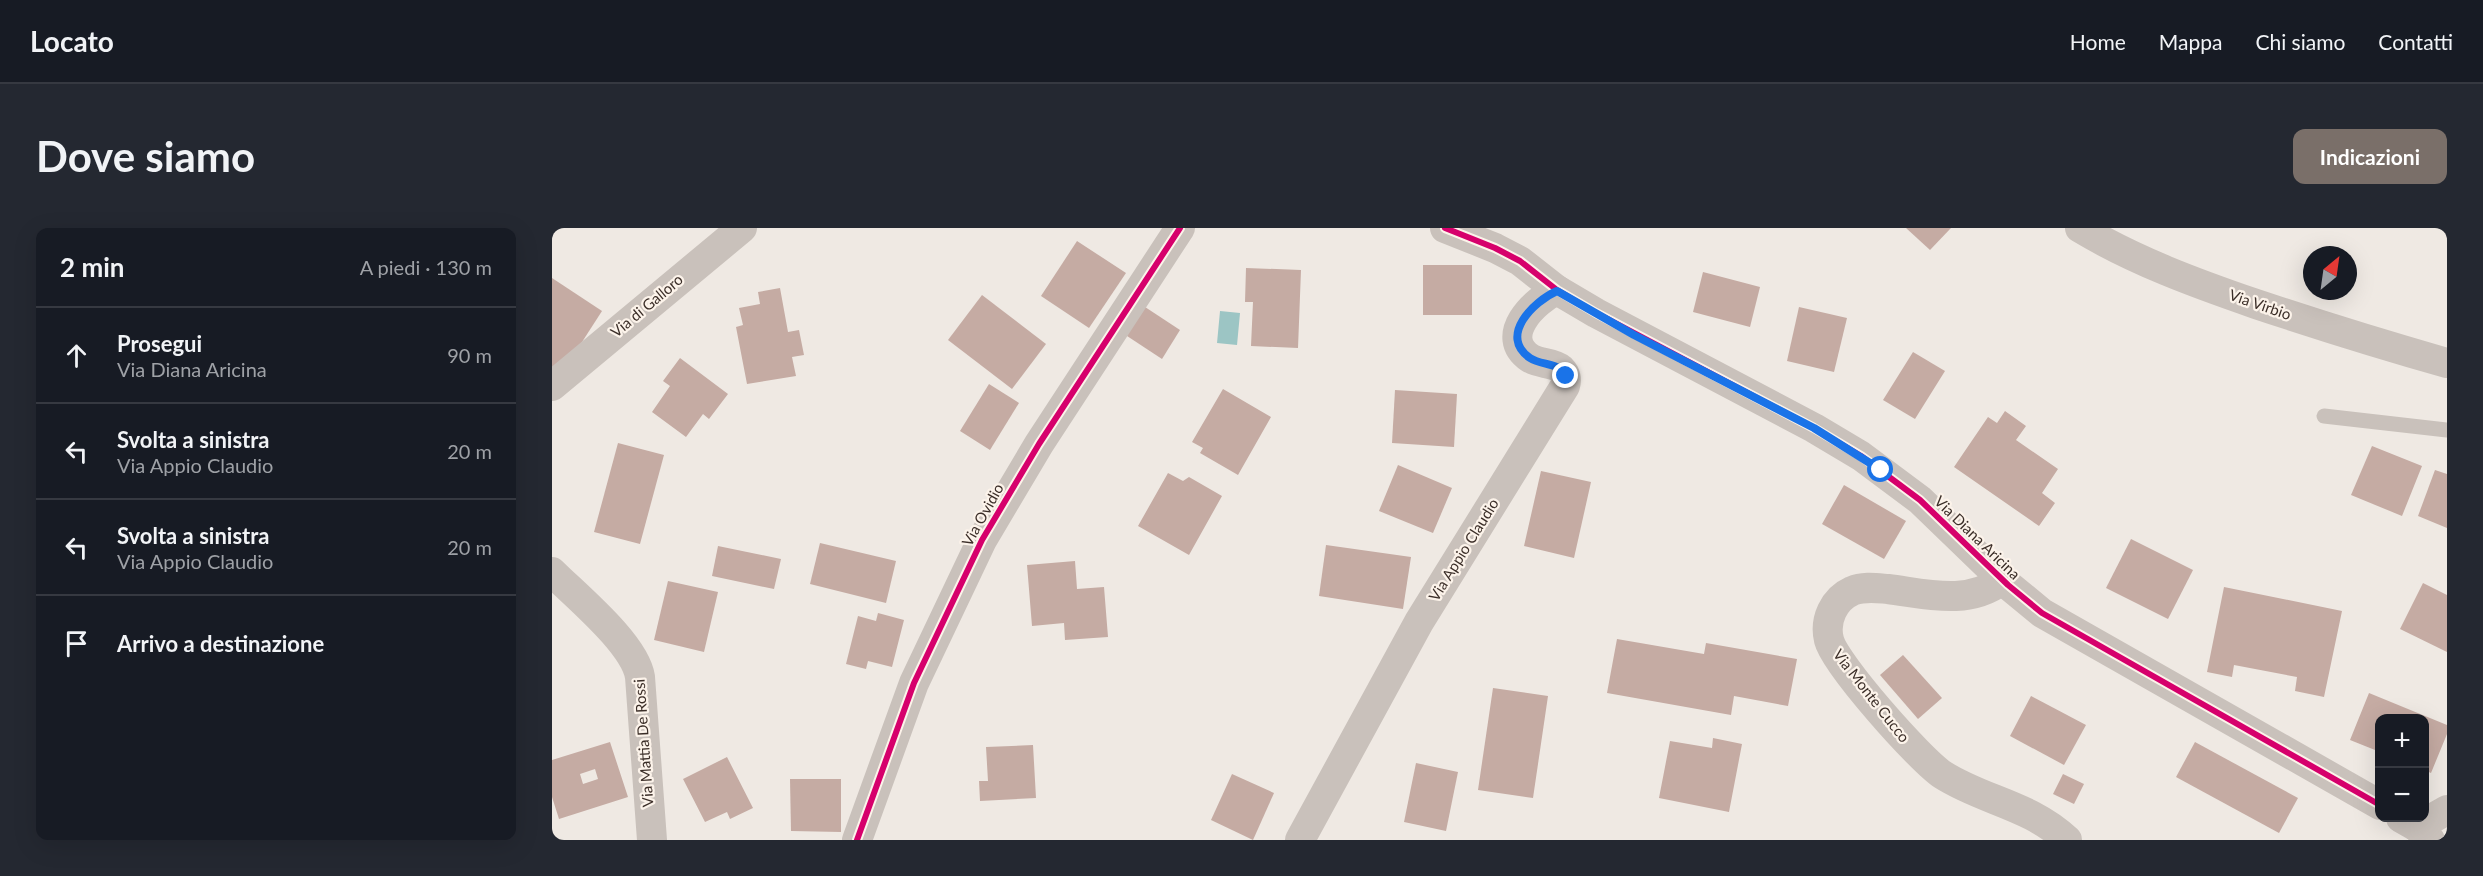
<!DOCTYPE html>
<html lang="it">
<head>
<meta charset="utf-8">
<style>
	body { margin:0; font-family:Lato,sans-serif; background:#242831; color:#f1f3f6 }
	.controls { position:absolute; right:18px; bottom:18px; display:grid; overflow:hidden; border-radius:12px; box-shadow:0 6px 24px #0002 }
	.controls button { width:54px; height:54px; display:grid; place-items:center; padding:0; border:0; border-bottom:2px solid #363941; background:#171b24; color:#f1f3f6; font:30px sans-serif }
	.compass { position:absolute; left:1751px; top:18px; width:54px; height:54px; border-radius:50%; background:#171b24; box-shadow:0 6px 24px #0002; rotate:29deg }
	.stop { position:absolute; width:18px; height:18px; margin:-14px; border:4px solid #1a73e8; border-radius:50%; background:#fff }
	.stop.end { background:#1a73e8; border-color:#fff; box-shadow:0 2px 6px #0008 }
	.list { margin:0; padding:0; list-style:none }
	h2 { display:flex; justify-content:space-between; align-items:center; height:78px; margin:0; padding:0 24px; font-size:26px }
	h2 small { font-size:20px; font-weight:400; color:#9ea1a6 }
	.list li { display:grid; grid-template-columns:39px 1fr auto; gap:18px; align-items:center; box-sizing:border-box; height:96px; padding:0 24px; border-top:2px solid #363941 }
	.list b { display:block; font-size:22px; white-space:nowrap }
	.list p { margin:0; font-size:20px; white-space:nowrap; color:#9ea1a6 }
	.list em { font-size:20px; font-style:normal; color:#9ea1a6 }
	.icon { flex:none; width:33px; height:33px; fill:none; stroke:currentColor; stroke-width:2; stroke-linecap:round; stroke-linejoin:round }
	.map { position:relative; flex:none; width:1895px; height:612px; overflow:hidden; border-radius:12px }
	header { display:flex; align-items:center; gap:36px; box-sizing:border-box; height:84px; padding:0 30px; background:#171b24; border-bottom:2px solid #363941 }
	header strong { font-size:28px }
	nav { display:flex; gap:33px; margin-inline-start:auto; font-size:21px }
	.intro { display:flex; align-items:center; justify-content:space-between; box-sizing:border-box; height:144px; padding:0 36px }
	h1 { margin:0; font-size:42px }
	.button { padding:15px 27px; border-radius:12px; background:#7a6f69; color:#fff; font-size:21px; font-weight:700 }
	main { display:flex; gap:36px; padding:0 36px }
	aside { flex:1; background:#171b24; border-radius:12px; box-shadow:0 6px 24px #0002 }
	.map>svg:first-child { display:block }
	.water { fill:#9cc5c4 }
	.building { fill:#c5aba3; fill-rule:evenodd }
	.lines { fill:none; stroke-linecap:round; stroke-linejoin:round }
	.lane { stroke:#c9c1bb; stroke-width:15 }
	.street { stroke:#c9c1bb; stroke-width:30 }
	.cycleway-casing { stroke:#fcf3ea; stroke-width:10 }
	.cycleway { stroke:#d6006c; stroke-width:6 }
	.route { stroke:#1a73e8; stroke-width:8 }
	.labels { text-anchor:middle; stroke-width:4.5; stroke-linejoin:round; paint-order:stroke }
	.street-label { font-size:15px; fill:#3b2e28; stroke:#fcf3ea }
</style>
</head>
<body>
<header>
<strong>Locato</strong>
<nav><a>Home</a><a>Mappa</a><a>Chi siamo</a><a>Contatti</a></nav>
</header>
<div class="intro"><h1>Dove siamo</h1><a class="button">Indicazioni</a></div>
<main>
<aside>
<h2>2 min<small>A piedi · 130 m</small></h2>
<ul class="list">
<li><svg class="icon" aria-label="ahead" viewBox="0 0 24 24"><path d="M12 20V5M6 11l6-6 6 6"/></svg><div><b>Prosegui</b><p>Via Diana Aricina</p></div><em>90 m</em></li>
<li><svg class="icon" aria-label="left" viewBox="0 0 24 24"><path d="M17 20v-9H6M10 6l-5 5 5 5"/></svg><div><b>Svolta a sinistra</b><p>Via Appio Claudio</p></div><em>20 m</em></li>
<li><svg class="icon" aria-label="left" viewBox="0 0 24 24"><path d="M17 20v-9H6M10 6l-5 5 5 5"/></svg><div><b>Svolta a sinistra</b><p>Via Appio Claudio</p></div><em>20 m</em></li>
<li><svg class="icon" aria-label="arrive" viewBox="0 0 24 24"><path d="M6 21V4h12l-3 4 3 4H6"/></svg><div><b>Arrivo a destinazione</b></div></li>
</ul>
</aside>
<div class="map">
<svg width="1895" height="612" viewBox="0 0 1895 612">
	<rect width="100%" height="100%" fill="#efe9e3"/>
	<path class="water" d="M668,83L688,85L685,117L665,115Z"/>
	<g class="building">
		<path d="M1354,0H1399L1378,22Z"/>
		<path d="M525,13L574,45L537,100L489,68Z"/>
		<rect x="871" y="37" width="49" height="50"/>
		<path d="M694,40L749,42L746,120L699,118L701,74H693Z"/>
		<path d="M1151,44L1208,59L1198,99L1141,84Z"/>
		<path d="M0,50L50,83L21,128L0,144Z"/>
		<path d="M228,60L236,104L247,102L252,127L240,129L244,148L195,156L184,99L191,97L187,80L208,76L206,64Z"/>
		<path d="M430,67L494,116L460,161L396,112Z"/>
		<path d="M590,77L628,102L610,131L572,106Z"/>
		<path d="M1247,79L1295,90L1282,144L1235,133Z"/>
		<path d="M1361,124L1393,143L1363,191L1331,172Z"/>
		<path d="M128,130L176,166L157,191L151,186L134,209L100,184L118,158L111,153Z"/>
		<path d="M437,156L467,175L438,222L408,203Z"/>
		<path d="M671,161L719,189L686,247L648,225L651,220L640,214Z"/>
		<path d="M843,162L905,166L902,219L840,215Z"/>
		<path d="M1453,183L1474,198L1464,212L1506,241L1490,265L1503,275L1487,298L1402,239L1436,189L1445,195Z"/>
		<path d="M66,215L112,227L88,316L42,304Z"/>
		<path d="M1820,218L1870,238L1850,288L1799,267Z"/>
		<path d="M846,237L900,260L881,305L827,283Z"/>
		<path d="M1883,242L1895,246V300L1866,288Z"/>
		<path d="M989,243L1039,254L1022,330L972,318Z"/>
		<path d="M616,245L631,253L637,249L670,268L637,327L586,298Z"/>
		<path d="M1292,257L1354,293L1332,331L1270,296Z"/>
		<path d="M1579,311L1641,342L1616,391L1554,360Z"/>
		<path d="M268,315L344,333L334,375L258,356Z"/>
		<path d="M774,317L859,329L851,381L767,368Z"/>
		<path d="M166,318L229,331L222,361L160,348Z"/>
		<path d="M523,333L525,361L552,359L556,409L513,412L512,395L480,398L475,337Z"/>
		<path d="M116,353L166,364L152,424L102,412Z"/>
		<path d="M1871,355L1895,367V424L1848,401Z"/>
		<path d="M1672,359L1790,383L1772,469L1743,463L1745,449L1682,437L1680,449L1655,444Z"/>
		<path d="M326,385L352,392L340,439L316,433L314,441L294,436L306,388L324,393Z"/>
		<path d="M1065,411L1152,426L1154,415L1245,431L1236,478L1182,468L1179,487L1055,465Z"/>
		<path d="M1351,427L1390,470L1366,491L1328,447Z"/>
		<path d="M941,460L996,468L981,570L926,562Z"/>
		<path d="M1817,465L1895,497V506L1879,545L1872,542V490H1828V524L1798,512Z"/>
		<path d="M1479,468L1534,497L1512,537L1458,508Z"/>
		<path d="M1161,510L1190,516L1177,584L1107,570L1118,513L1160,520Z"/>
		<path d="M58,514L76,569L7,591L0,569V532ZM43,541L46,551L31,556L28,546Z"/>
		<path d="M1643,514L1746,570L1727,605L1624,549Z"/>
		<path d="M481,517L484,570L428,573L427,553H436L434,519Z"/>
		<path d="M175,529L201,580L178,591L175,584L153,594L131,551Z"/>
		<path d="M864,535L906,544L894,603L852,594Z"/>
		<path d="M680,546L722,565L701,612L659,592Z"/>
		<path d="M1511,546L1532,556L1522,576L1501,566Z"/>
		<path d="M238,551H289V604L239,603Z"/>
	</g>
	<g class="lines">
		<path class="lane" d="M1772,188L1895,202"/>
		<g class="street">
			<path d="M893,0L943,20L968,33L1005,62L1044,85L1262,200L1309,228L1368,272L1456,357L1490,385L1828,577"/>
			<path d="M1528,0C1583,33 1643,55 1704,76C1767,97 1831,117 1895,135"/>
			<path d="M0,158L190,0"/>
			<path d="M0,344C24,368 83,416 88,449L100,612"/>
			<path d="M1450,352C1416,378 1375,366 1336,361C1324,360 1312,358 1300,363C1282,371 1272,392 1277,412C1283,436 1368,532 1391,547C1432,573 1478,577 1515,612"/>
			<path d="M1849,590L1865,599L1878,612"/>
			<path d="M1865,599L1895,582"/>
			<path d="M305,612L362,455L430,312L487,216L628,0"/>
			<path d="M748,612L867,394L1013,158C1015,152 1014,146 1009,141C1001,134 987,136 978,130C946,108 982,73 1005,62"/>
		</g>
		<g class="cycleway-casing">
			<g id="cycleway">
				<path d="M893,0L943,20L968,33L1005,62L1044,85L1262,200L1309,228L1368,272L1456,357L1490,385L1828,577"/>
				<path d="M305,612L362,455L430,312L487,216L628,0"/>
			</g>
		</g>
		<use href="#cycleway" class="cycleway"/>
	</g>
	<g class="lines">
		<path class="route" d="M1014,148C1007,134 990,138 978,130C946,108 982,73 1005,63L1082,107L1262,200L1329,242"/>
	</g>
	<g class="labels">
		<g class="street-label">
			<text transform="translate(1708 77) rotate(19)" y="5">Via Virbio</text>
			<text transform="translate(95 78) rotate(-40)" y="5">Via di Galloro</text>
			<text transform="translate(431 287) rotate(-61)" y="5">Via Ovidio</text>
			<text transform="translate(1425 310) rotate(44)" y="5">Via Diana Aricina</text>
			<text transform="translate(912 322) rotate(-58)" y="5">Via Appio Claudio</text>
			<text transform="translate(1319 468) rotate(52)" y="5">Via Monte Cucco</text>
			<text transform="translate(92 515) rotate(-94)" y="5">Via Mattia De Rossi</text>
		</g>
	</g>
</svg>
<div class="controls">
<button>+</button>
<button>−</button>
</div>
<svg class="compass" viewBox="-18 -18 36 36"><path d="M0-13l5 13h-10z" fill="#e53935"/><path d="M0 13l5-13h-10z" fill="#9ea1a6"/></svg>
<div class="stop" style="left:1329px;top:242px"></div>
<div class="stop end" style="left:1014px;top:148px"></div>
</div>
</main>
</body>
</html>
